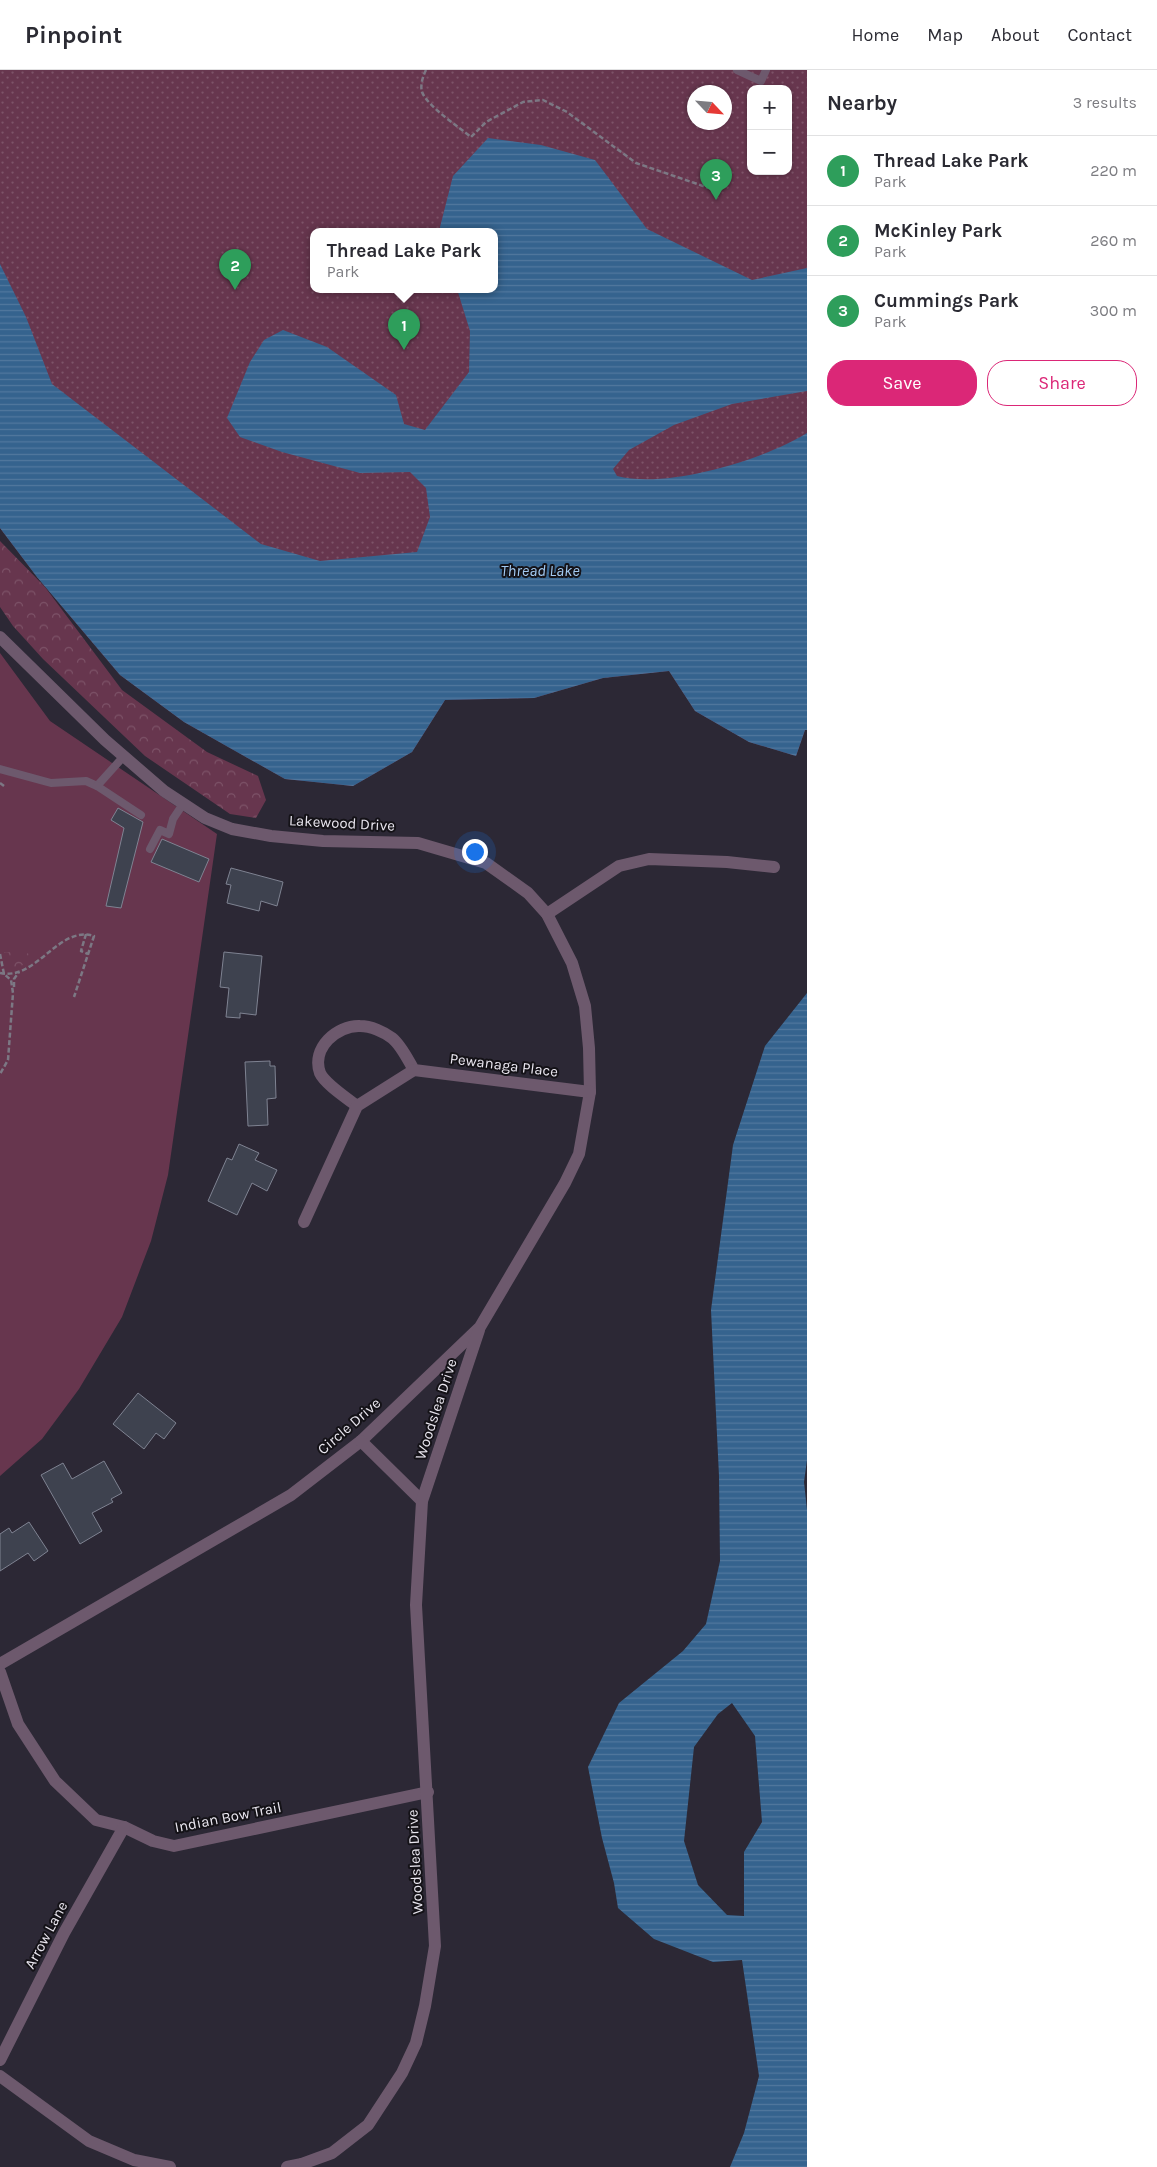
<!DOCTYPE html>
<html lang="en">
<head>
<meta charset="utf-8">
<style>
	body { margin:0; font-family:Karla,sans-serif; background:#f7f7f7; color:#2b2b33 }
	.controls { position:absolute; right:15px; top:15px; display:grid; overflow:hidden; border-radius:10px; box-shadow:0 1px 4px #0004 }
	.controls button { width:45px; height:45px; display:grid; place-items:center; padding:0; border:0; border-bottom:1px solid #e1e1e2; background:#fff; color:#2b2b33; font:25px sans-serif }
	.compass { position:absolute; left:687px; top:15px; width:45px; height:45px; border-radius:50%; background:#fff; box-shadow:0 1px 4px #0004; rotate:116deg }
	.you { position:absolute; left:474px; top:781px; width:18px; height:18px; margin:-12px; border:4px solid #fff; border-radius:50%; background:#1a73e8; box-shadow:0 0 0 8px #1a73e833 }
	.badge { display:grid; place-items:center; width:32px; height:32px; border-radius:50%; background:#db2777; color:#fff; font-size:16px; font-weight:700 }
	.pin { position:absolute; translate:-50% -41px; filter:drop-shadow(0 1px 2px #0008) }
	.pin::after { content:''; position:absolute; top:26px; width:18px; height:15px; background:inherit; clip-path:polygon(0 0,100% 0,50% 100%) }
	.popup { position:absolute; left:310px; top:158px; width:188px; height:65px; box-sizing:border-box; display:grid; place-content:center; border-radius:10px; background:#fff; filter:drop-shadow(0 1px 4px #0005); font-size:16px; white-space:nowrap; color:#7c7c81 }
	.popup b { font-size:19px; color:#2b2b33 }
	.popup::after { content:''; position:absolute; left:50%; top:100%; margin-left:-10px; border:10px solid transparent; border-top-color:#fff }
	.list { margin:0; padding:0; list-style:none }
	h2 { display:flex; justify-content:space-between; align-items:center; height:65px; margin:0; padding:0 20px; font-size:21px }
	h2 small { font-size:16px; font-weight:400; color:#7c7c81 }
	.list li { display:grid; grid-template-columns:32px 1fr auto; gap:15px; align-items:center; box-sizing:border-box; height:70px; padding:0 20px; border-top:1px solid #e1e1e2 }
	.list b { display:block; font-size:19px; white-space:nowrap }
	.list p { margin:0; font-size:16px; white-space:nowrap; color:#7c7c81 }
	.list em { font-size:16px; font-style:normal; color:#7c7c81 }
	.actions { display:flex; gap:10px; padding:15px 20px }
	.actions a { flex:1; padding:11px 0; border:1px solid #db2777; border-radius:20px; text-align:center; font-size:18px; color:#db2777 }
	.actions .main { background:#db2777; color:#fff }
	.map { position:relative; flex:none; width:807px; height:2097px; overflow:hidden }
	header { display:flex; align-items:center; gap:30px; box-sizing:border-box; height:70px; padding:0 25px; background:#fff; border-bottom:1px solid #e1e1e2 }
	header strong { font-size:24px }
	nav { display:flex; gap:28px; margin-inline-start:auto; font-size:18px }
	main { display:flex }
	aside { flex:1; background:#fff }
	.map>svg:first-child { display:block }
	.grass { fill:#67364e }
	.forest { fill:url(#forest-crowns) }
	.park { fill:url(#park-dots); fill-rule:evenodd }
	.water { fill:url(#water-rules); fill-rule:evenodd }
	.building { fill:#3e424f; stroke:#7f8392 }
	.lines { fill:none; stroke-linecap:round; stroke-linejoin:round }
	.path { stroke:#7c7884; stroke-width:2.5; stroke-dasharray:5 2.5; stroke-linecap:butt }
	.lane { stroke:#6d596d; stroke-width:8 }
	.street { stroke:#6d596d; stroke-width:12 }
	.labels { text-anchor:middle; stroke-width:4; stroke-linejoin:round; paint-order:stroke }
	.street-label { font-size:15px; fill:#e9e6ef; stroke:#141217 }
	.water-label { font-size:16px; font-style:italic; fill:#a3caf2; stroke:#141217 }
</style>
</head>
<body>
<header>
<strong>Pinpoint</strong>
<nav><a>Home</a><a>Map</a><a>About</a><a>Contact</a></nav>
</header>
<main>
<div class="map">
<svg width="807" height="2097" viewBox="0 0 807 2097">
	<defs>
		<pattern id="forest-crowns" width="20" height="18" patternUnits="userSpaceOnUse" patternTransform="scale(1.25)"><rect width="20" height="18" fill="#67364e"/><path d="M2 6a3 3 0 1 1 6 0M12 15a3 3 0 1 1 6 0" fill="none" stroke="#7d5368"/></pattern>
		<pattern id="park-dots" width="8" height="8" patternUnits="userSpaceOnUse" patternTransform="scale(1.25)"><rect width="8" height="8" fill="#67364e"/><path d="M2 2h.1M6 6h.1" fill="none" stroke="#7d5368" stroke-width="1.8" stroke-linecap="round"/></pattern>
		<pattern id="water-rules" width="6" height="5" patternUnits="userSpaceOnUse" patternTransform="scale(1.25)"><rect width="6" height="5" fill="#35638e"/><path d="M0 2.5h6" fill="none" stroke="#52799e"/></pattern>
	</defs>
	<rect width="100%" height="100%" fill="#2c2835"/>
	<path class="grass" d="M0,583L50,651L217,764L168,1105L151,1171L122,1247L79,1319L42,1369L0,1406Z"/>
	<g class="forest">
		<path d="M0,471L45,517L122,620L207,682L258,706L266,730L256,748L230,744L145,686L43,589L13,556L0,537Z"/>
		<path d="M17,877L32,886C27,895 18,898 8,899L4,882H13Z"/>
	</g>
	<path class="park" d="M0,0H807V660H805L796,686L749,672L695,641L669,601L603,608L534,628L445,630L412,682L353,716L285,709L184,652L120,605L37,507L0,458ZM751,19H788V101H751ZM694,22H724V52H694ZM314,161H494V219H314Z"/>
	<g class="water">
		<path d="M488,68L541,75L595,90L647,159L752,210L807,198V321L732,334L674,355L629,380L613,399L617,406C668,419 763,390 807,363V660H805L796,686L749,672L695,641L669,601L603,608L534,628L445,630L412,682L353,716L285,709L184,652L120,605L37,507L0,458V194L26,247L52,314L261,474L320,491L417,482L430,447L426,418L410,402L360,403L282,382L240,367L227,348L250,292L264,270L283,260L327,277L396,325L404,354L425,360L469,302L470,261L457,219H494V161H439L453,106Z"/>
		<path d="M807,923V1390L804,1412L807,1440V2097H730L744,2063L759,2006L742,1890L713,1892L654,1869L618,1838L614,1813L602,1768L588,1697L619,1633L683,1581L706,1554L720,1491L719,1406L711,1240L733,1075L765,976ZM732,1633L755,1666L762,1752L744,1782V1846L727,1845L698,1815L684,1771L694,1677L718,1644Z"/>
	</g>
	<g class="building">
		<path d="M118,738L143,752L121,838L106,836L124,758L111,750Z"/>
		<path d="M162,769L209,789L199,812L151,792Z"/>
		<path d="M231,798L283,812L277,836L261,831L259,841L227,833L231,815L226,814Z"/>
		<path d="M224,882L262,886L256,945L240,943V948L226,947L229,918L220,917Z"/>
		<path d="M270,991V996H275L276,1028L267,1029L268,1055L248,1056L245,992Z"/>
		<path d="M239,1074L259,1083L255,1090L277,1100L267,1121L252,1113L237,1145L208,1131L227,1088L232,1090Z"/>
		<path d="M138,1323L176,1353L164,1369L156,1363L144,1379L113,1354Z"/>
		<path d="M104,1391L122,1423L111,1429L113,1432L92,1443L102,1461L80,1474L41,1405L63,1393L72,1409Z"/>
		<path d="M29,1452L48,1481L34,1491L28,1483L0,1501V1464L9,1458L12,1463Z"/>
	</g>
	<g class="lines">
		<g class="path">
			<path d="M426,0C423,6 420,15 422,22C428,37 459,57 471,67L486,52L523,32L543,30L567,42L636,93L712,119L724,113"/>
			<path d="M0,713L4,716"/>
			<path d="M86,864L81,881L88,884"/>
			<path d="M0,884L4,904L11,910L13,923L8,990L0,1004"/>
			<path d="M0,903C37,911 58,855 94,866L74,927"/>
			<path d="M14,917V909L19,902"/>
		</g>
		<g class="lane">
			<path d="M737,0L761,11L766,0"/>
			<path d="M0,699L51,713L86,711L97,716L124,686"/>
			<path d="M97,716L141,745"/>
			<path d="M150,779L160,760L169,764L173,749L183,734"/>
		</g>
		<g class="street">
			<path d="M0,567L105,670L164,721L205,748L232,759L271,766L323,771L418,773L486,793L528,823L547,844L572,893L585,936L589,978L590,1022L579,1084L565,1113L480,1257L361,1371L291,1425L0,1594"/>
			<path d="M547,844L619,796L649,789L727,792L774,797"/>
			<path d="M357,1036C348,1029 325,1014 320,1003C311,978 337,955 360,956C371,956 384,962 392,968C401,975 408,990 414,1000L590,1022"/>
			<path d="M304,1152L357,1036L414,1000"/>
			<path d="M361,1371L422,1431"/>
			<path d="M0,1602L18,1654L55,1711L96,1750L124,1757L153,1771L174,1776L428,1722"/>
			<path d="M0,1990L64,1863L124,1757"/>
			<path d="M0,2006L89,2071L134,2090L170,2097"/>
			<path d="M287,2097L302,2094"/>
			<path d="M301,2097L302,2094L332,2083L368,2055L402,2003L416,1973L425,1936L435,1876L416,1535L422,1431L479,1260"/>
		</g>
	</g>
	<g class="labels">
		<g class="street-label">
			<text transform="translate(342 753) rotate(3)" y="5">Lakewood Drive</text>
			<text transform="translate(504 995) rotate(7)" y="5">Pewanaga Place</text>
			<text transform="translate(436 1339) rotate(-72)" y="5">Woodslea Drive</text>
			<text transform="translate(349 1356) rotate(-41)" y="5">Circle Drive</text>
			<text transform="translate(228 1747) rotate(-11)" y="5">Indian Bow Trail</text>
			<text transform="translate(415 1792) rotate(-93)" y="5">Woodslea Drive</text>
			<text transform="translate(46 1865) rotate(-62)" y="5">Arrow Lane</text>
		</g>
		<g class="water-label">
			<text x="540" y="506">Thread Lake</text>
		</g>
	</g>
</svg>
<div class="controls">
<button>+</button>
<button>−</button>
</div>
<svg class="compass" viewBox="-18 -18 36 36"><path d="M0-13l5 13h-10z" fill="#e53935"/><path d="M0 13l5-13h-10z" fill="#7c7c81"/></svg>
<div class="you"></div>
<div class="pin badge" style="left:404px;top:280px;background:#2e9e5b">1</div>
<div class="popup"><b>Thread Lake Park</b>Park</div>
<div class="pin badge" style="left:235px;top:220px;background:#2e9e5b">2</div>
<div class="pin badge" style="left:716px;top:130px;background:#2e9e5b">3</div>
</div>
<aside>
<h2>Nearby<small>3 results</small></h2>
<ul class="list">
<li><span class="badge" style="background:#2e9e5b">1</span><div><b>Thread Lake Park</b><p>Park</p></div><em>220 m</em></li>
<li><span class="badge" style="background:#2e9e5b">2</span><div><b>McKinley Park</b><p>Park</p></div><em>260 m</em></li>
<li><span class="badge" style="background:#2e9e5b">3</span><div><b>Cummings Park</b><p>Park</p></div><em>300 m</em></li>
</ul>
<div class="actions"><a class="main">Save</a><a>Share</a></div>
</aside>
</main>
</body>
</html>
